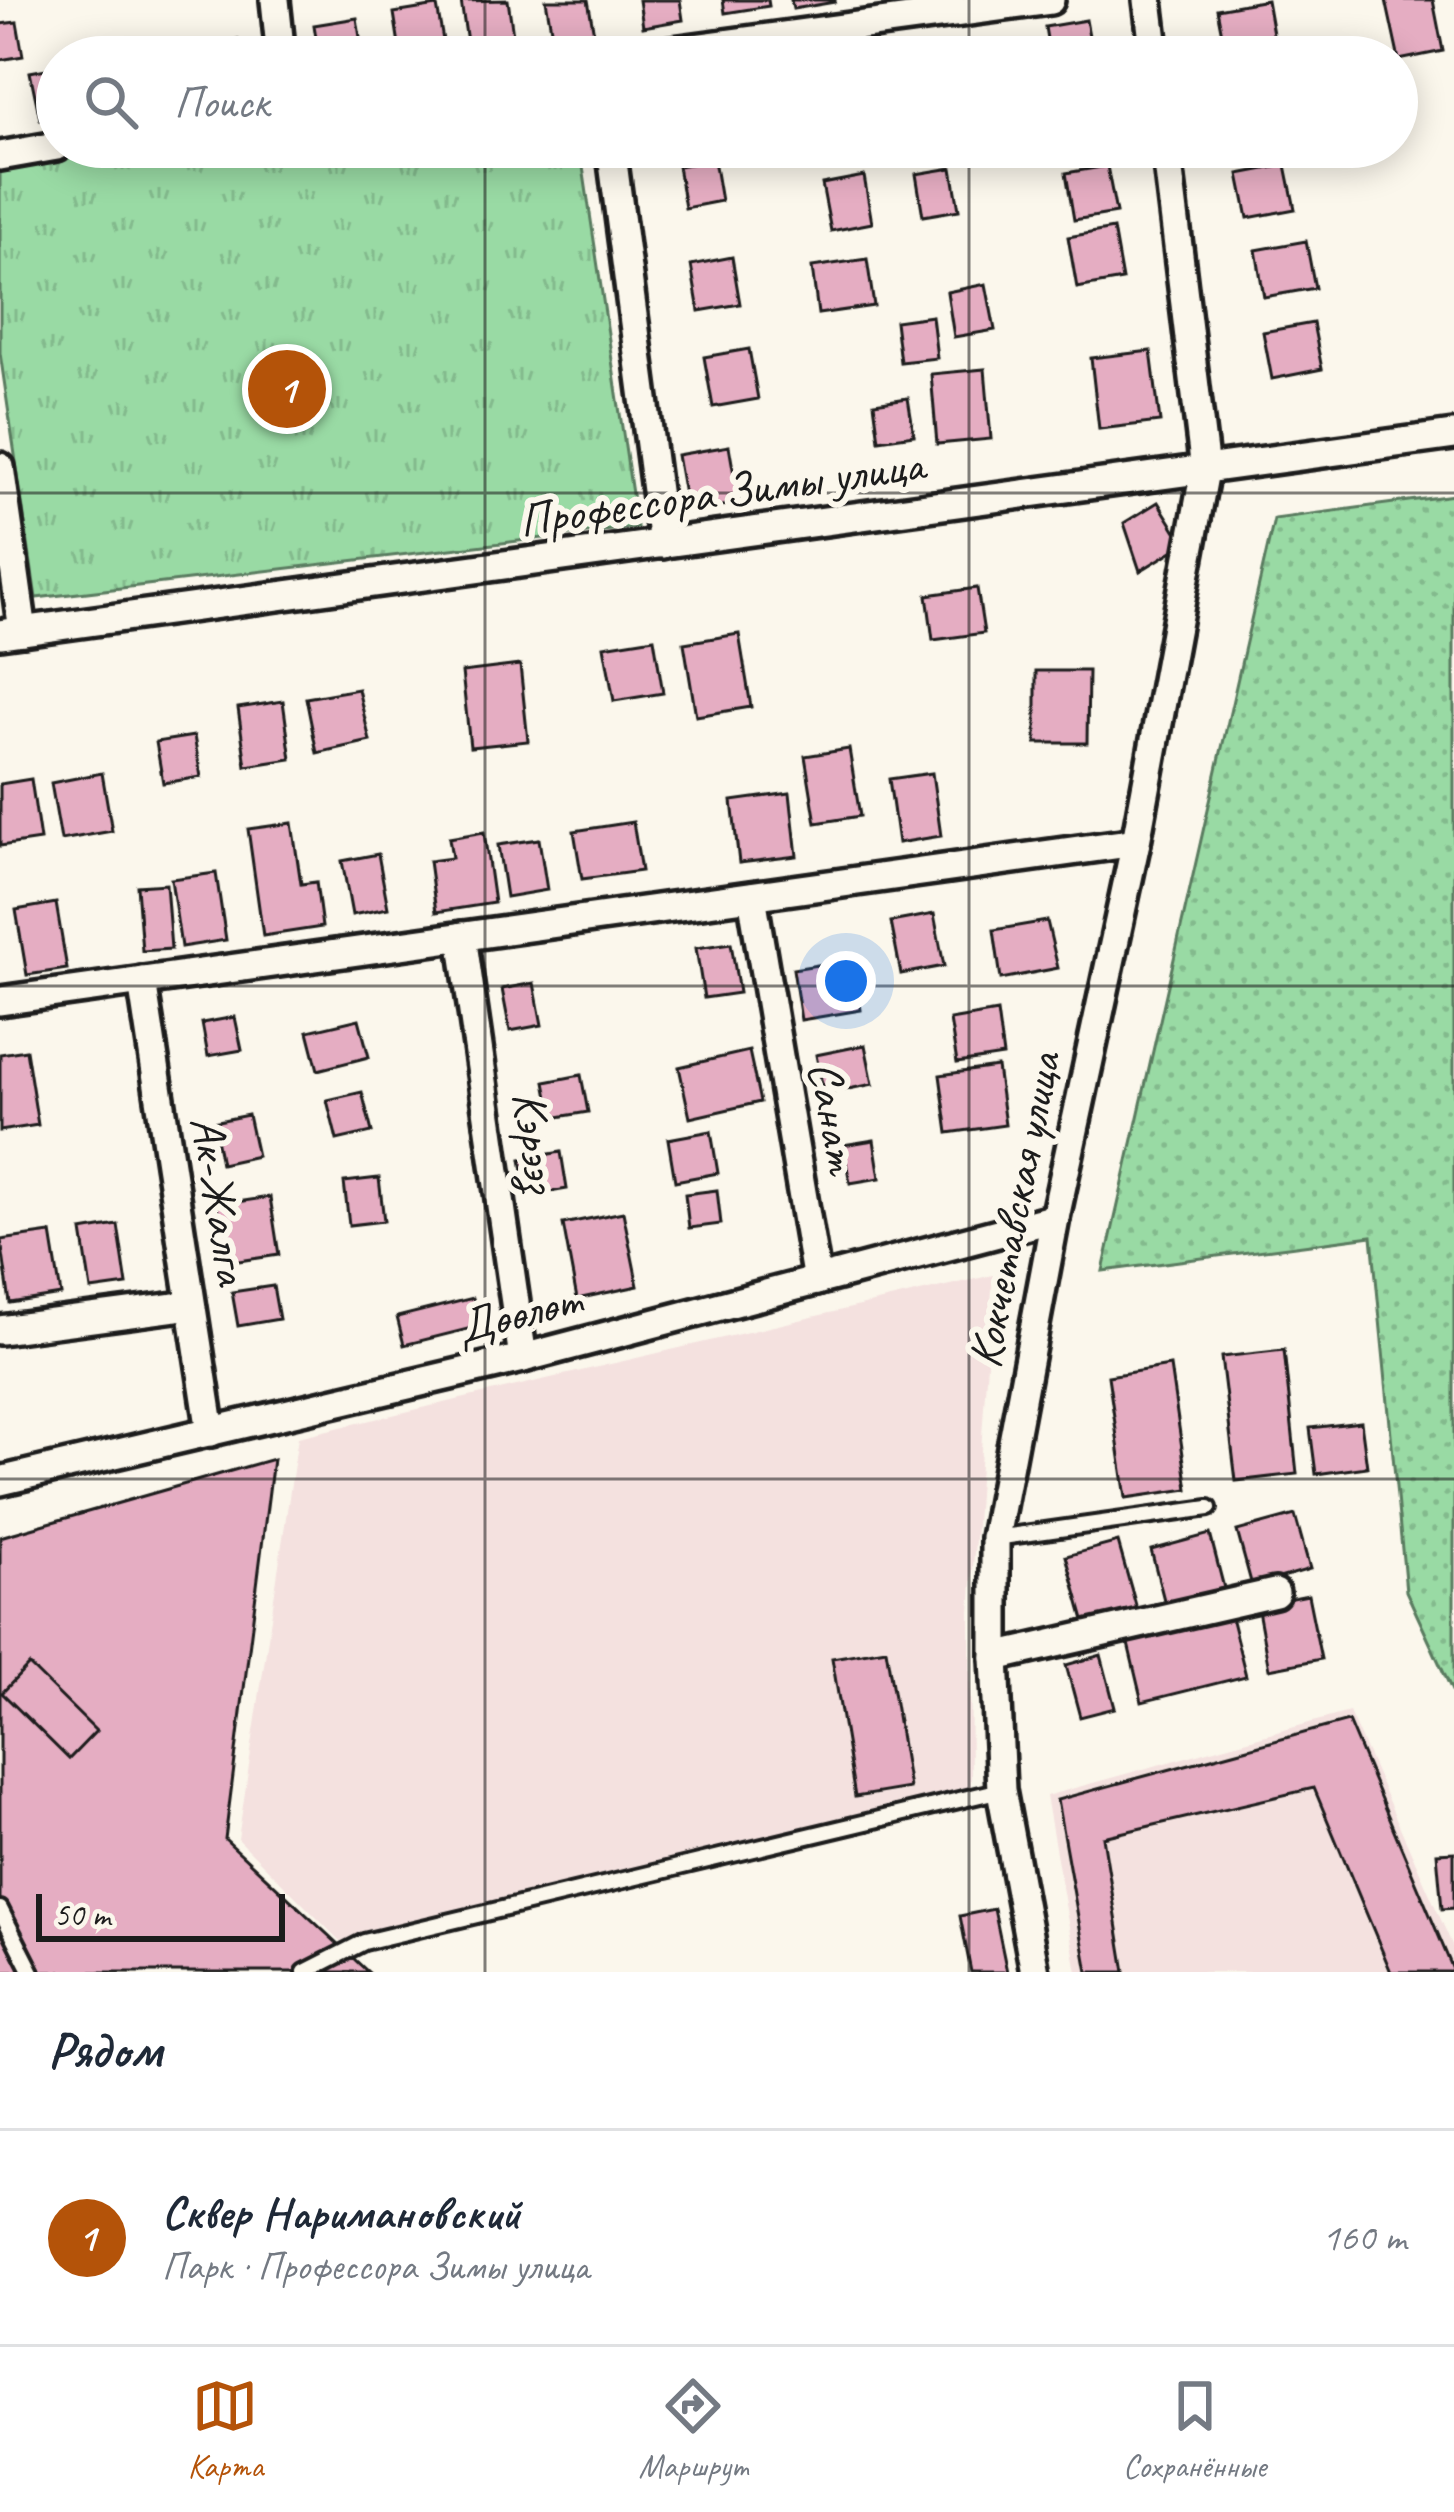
<!DOCTYPE html>
<html lang="ru">
<head>
<meta charset="utf-8">
<style>
	body { margin:0; font-family:Caveat,sans-serif; background:#f2f2f3; color:#1f2937 }
	.scale { position:absolute; left:36px; bottom:30px; width:249px; box-sizing:border-box; padding-left:12px; border:6px solid #1c1c1c; border-top:0; font-size:33px; line-height:42px; white-space:nowrap; color:#1c1c1c; -webkit-text-stroke:9px #fbf7ec; paint-order:stroke }
	.you { position:absolute; left:846px; top:981px; width:42px; height:42px; margin:-30px; border:9px solid #fff; border-radius:50%; background:#1a73e8; box-shadow:0 0 0 18px #1a73e833 }
	.badge { display:grid; place-items:center; width:78px; height:78px; border-radius:50%; background:#b45309; color:#fff; font-size:39px; font-weight:700 }
	.pin { position:absolute; translate:-50% -50%; border:6px solid #fff; box-shadow:0 3px 12px #0006 }
	.list { margin:0; padding:0; list-style:none }
	h2 { display:flex; justify-content:space-between; align-items:center; height:156px; margin:0; padding:0 48px; font-size:51px }
	h2 small { font-size:39px; font-weight:400; color:#747a83 }
	.list li { display:grid; grid-template-columns:78px 1fr auto; gap:36px; align-items:center; box-sizing:border-box; height:216px; padding:0 48px; border-top:3px solid #e0e1e3 }
	.list b { display:block; font-size:45px; white-space:nowrap }
	.list p { margin:0; font-size:39px; white-space:nowrap; color:#747a83 }
	.list em { font-size:39px; font-style:normal; color:#747a83 }
	.icon { flex:none; width:66px; height:66px; fill:none; stroke:currentColor; stroke-width:2; stroke-linecap:round; stroke-linejoin:round }
	.map { position:relative; flex:none; width:1454px; height:1972px; overflow:hidden }
	.search { position:absolute; background:#fff; box-shadow:0 6px 30px #0003; left:36px; right:36px; top:36px; height:132px; display:flex; align-items:center; gap:30px; box-sizing:border-box; padding:0 42px; border-radius:66px; color:#747a83; font-size:45px }
	.sheet { height:372px; background:#fff }
	nav { display:flex; justify-content:space-around; align-items:center; box-sizing:border-box; height:168px; border-top:3px solid #e0e1e3; background:#fff; font-size:33px; color:#747a83 }
	nav a { display:grid; justify-items:center; gap:6px }
	nav .on { color:#b45309 }
	.map>svg:first-child { display:block }
	.built { fill:#f4e1df }
	.grass { fill:url(#grass-dots); stroke:#5a7b60; stroke-width:3 }
	.park { fill:url(#park-tufts); stroke:#5a7b60; stroke-width:3 }
	.building { fill:#e5adc2; stroke:#1c1c1c; stroke-width:3 }
	.lines { fill:none; stroke-linecap:round; stroke-linejoin:round }
	.service-casing { stroke:#1c1c1c; stroke-width:22 }
	.minor-casing { stroke:#1c1c1c; stroke-width:36 }
	.service { stroke:#fbf7ec; stroke-width:14 }
	.minor { stroke:#fbf7ec; stroke-width:27 }
	.grid { fill:none; stroke:#1c1c1c; stroke-width:3; stroke-opacity:0.55 }
	.labels { text-anchor:middle; stroke-width:12; stroke-linejoin:round; paint-order:stroke }
	.street-label { font-size:48px; fill:#1c1c1c; stroke:#fbf7ec }
</style>
</head>
<body>
<div class="map">
<svg width="1454" height="1972" viewBox="0 0 1454 1972">
	<defs>
		<pattern id="grass-dots" width="8" height="8" patternUnits="userSpaceOnUse" patternTransform="scale(3)"><rect width="8" height="8" fill="#99daa4"/><path d="M2 2h.1M6 6h.1" fill="none" stroke="#83ba8d" stroke-width="1.8" stroke-linecap="round"/></pattern>
		<pattern id="park-tufts" width="24" height="20" patternUnits="userSpaceOnUse" patternTransform="scale(3)"><rect width="24" height="20" fill="#99daa4"/><path d="M3 7l-1-3M5 7V3M7 7l1-3M15 17l-1-3M17 17v-4M19 17l1-3" fill="none" stroke="#83ba8d"/></pattern>
	</defs>
	<rect width="100%" height="100%" fill="#fbf7ec"/>
	<filter id="ink" filterUnits="userSpaceOnUse"><feTurbulence type="fractalNoise" baseFrequency=".00833" numOctaves="2"/><feDisplacementMap in="SourceGraphic" scale="24" xChannelSelector="R" yChannelSelector="G"/><feConvolveMatrix kernelMatrix="1 2 1 2 8 2 1 2 1" color-interpolation-filters="sRGB"/></filter>
	<g filter="url(#ink)">
		<g class="built">
			<path d="M993,1275L970,1612L971,1797L340,1941L238,1839L298,1437Z"/>
			<path d="M1349,1712L1454,1949V1972H1077L1046,1796Z"/>
		</g>
		<path class="grass" d="M1454,495V1695L1406,1591L1372,1236L1103,1271L1274,519Z"/>
		<path class="park" d="M131,147H580L637,527L36,598L0,353V169Z"/>
		<g class="building">
			<path d="M508,0L514,42L468,49L461,1Z"/>
			<path d="M546,0H588L594,34L553,41Z"/>
			<path d="M639,0H680L683,20L643,27Z"/>
			<path d="M723,0H768L769,6L725,13Z"/>
			<path d="M791,0H835V2L793,9Z"/>
			<path d="M1267,0L1275,45L1226,55L1217,9Z"/>
			<path d="M1386,0H1433L1443,51L1399,60Z"/>
			<path d="M437,6L445,52L401,57L394,13Z"/>
			<path d="M357,18L363,57H319L314,25Z"/>
			<path d="M1086,20L1093,57H1050L1045,27Z"/>
			<path d="M17,22L23,56L0,60V24Z"/>
			<path d="M238,39L242,57H197L195,47Z"/>
			<path d="M164,49L166,57H126Z"/>
			<path d="M57,67V115L40,119L30,72Z"/>
			<path d="M714,160L721,201L685,208L678,166Z"/>
			<path d="M1286,165L1295,209L1248,218L1239,174Z"/>
			<path d="M1107,166L1116,213L1074,220L1066,173Z"/>
			<path d="M952,168L959,210L923,216L916,174Z"/>
			<path d="M864,176L872,223L831,231L822,184Z"/>
			<path d="M1113,229L1122,280L1077,288L1068,237Z"/>
			<path d="M1306,241L1315,288L1264,297L1256,250Z"/>
			<path d="M732,257L740,304L699,311L691,265Z"/>
			<path d="M867,259L874,306L818,314L812,267Z"/>
			<path d="M986,284L995,330L954,337L947,292Z"/>
			<path d="M932,316L937,358L900,362L895,321Z"/>
			<path d="M1313,323L1322,369L1272,379L1263,332Z"/>
			<path d="M749,349L758,399L713,407L704,357Z"/>
			<path d="M1151,351L1160,422L1099,429L1091,358Z"/>
			<path d="M985,369L991,439L937,444L931,374Z"/>
			<path d="M908,398L914,435L879,440L874,403Z"/>
			<path d="M729,446L739,503L687,512L677,455Z"/>
			<path d="M1158,502L1184,544L1140,571L1124,523Z"/>
			<path d="M977,588L984,633L933,640L927,595Z"/>
			<path d="M739,634L751,707L696,716L684,643Z"/>
			<path d="M654,638L663,693L614,701L604,646Z"/>
			<path d="M520,665L528,741L470,747L462,672Z"/>
			<path d="M1036,671H1088L1087,743H1036Z"/>
			<path d="M358,689L370,741L317,753L306,698Z"/>
			<path d="M283,701L291,759L246,766L238,708Z"/>
			<path d="M194,736L201,777L163,783L156,742Z"/>
			<path d="M849,749L860,816L816,823L805,756Z"/>
			<path d="M102,773L112,831L61,840L51,783Z"/>
			<path d="M932,773L941,836L898,843L889,779Z"/>
			<path d="M31,779L40,840L0,846V784Z"/>
			<path d="M790,793L797,856L739,863L732,801Z"/>
			<path d="M633,822L641,871L582,879L574,831Z"/>
			<path d="M292,823L301,884L316,882L322,927L263,936L248,829Z"/>
			<path d="M484,832L494,903L436,912L429,861L452,858L449,838Z"/>
			<path d="M539,839L547,890L506,897L498,845Z"/>
			<path d="M378,854L388,908L352,915L342,861Z"/>
			<path d="M216,873L226,940L181,947L171,879Z"/>
			<path d="M166,884L171,949L142,951L137,886Z"/>
			<path d="M56,903L67,969L27,975L16,910Z"/>
			<path d="M934,914L944,966L901,974L891,922Z"/>
			<path d="M1047,921L1058,968L1001,979L994,930Z"/>
			<path d="M731,943L739,993L704,998L696,948Z"/>
			<path d="M854,959L861,1010L801,1020L793,969Z"/>
			<path d="M534,983L542,1025L510,1031L502,989Z"/>
			<path d="M997,1012L1003,1056L957,1063L950,1020Z"/>
			<path d="M235,1017L242,1050L208,1056L202,1023Z"/>
			<path d="M359,1019L369,1057L318,1070L308,1031Z"/>
			<path d="M865,1045L873,1084L824,1094L816,1055Z"/>
			<path d="M26,1050L38,1125L0,1131V1054Z"/>
			<path d="M749,1051L760,1102L690,1118L679,1067Z"/>
			<path d="M997,1067L1005,1125L948,1133L940,1075Z"/>
			<path d="M581,1075L588,1112L552,1118L545,1082Z"/>
			<path d="M362,1092L372,1132L337,1140L327,1100Z"/>
			<path d="M248,1115L257,1156L221,1164L213,1122Z"/>
			<path d="M711,1131L718,1173L675,1181L668,1139Z"/>
			<path d="M874,1140L880,1178L850,1183L843,1145Z"/>
			<path d="M561,1152L567,1189L527,1196L521,1159Z"/>
			<path d="M379,1178L384,1221L349,1225L344,1182Z"/>
			<path d="M717,1190L721,1224L689,1228L685,1194Z"/>
			<path d="M270,1197L279,1255L225,1263L217,1205Z"/>
			<path d="M623,1212L638,1286L577,1299L563,1224Z"/>
			<path d="M118,1225L127,1285L91,1290L82,1231Z"/>
			<path d="M51,1233L61,1295L10,1303L1,1240Z"/>
			<path d="M273,1286L279,1319L238,1326L232,1292Z"/>
			<path d="M473,1298L480,1326L404,1345L397,1317Z"/>
			<path d="M1284,1350L1297,1474L1236,1481L1221,1357Z"/>
			<path d="M1170,1366L1188,1489L1126,1498L1108,1376Z"/>
			<path d="M1361,1422L1367,1467L1316,1474L1310,1428Z"/>
			<path d="M273,1459L225,1839L368,1972H0V1537Z"/>
			<path d="M1295,1515L1310,1569L1252,1586L1237,1531Z"/>
			<path d="M1210,1534L1224,1588L1165,1604L1151,1550Z"/>
			<path d="M1118,1542L1137,1609L1085,1624L1066,1556Z"/>
			<path d="M1308,1595L1321,1659L1269,1669L1257,1605Z"/>
			<path d="M1229,1609L1246,1676L1142,1702L1126,1635Z"/>
			<path d="M886,1649L909,1788L855,1797L832,1658Z"/>
			<path d="M1101,1655L1115,1708L1080,1717L1066,1665Z"/>
			<path d="M29,1665L96,1731L69,1759L2,1693Z"/>
			<path d="M1348,1721L1454,1972H1391L1314,1788L1103,1837L1125,1972H1088L1057,1800Z"/>
			<path d="M1454,1852V1908L1442,1909L1437,1853Z"/>
			<path d="M994,1909L1007,1972H971L960,1916Z"/>
		</g>
		<g class="lines">
			<g class="service-casing">
				<g id="service">
					<path d="M995,1538L1209,1508"/>
					<path d="M0,1909L32,1972"/>
					<path d="M305,1972L364,1942L1001,1790"/>
				</g>
			</g>
			<g class="minor-casing">
				<g id="minor">
					<path d="M275,0L281,57"/>
					<path d="M1148,0L1155,57"/>
					<path d="M628,57L1050,0"/>
					<path d="M611,147L663,544"/>
					<path d="M0,156L57,146"/>
					<path d="M0,467L23,631"/>
					<path d="M0,634L1454,435"/>
					<path d="M752,896L817,1281"/>
					<path d="M462,936L523,1358"/>
					<path d="M142,981L211,1432"/>
					<path d="M0,1001L1136,842"/>
					<path d="M0,1330L191,1305"/>
					<path d="M0,1481L523,1358L1055,1218"/>
					<path d="M995,1657L1275,1593"/>
					<path d="M1035,1972L1001,1790L995,1657V1538L1055,1218L1136,842L1205,470L1166,147"/>
				</g>
			</g>
			<use href="#service" class="service"/>
			<use href="#minor" class="minor"/>
		</g>
	</g>
	<path class="grid" d="M485,0V57M969,0V57M485,147V1972M969,147V1972M0,493H1454M0,986H1454M0,1479H1454"/>
	<g class="labels">
		<g class="street-label">
			<text transform="translate(721 491) rotate(-8)" y="17">Профессора Зимы улица</text>
			<text transform="translate(835 1117) rotate(80)" y="17">Санат</text>
			<text transform="translate(537 1141) rotate(82)" y="17">Кэрээз</text>
			<text transform="translate(221 1200) rotate(81)" y="17">Ак-Жалга</text>
			<text transform="translate(1013 1210) rotate(-79)" y="17">Кокчетавская улица</text>
			<text transform="translate(518 1312) rotate(-14)" y="17">Дөөлөт</text>
		</g>
	</g>
</svg>
<div class="scale">50 m</div>
<div class="you"></div>
<div class="pin badge" style="left:287px;top:389px">1</div>
<div class="search"><svg class="icon" aria-label="search" viewBox="0 0 24 24"><circle cx="10" cy="10" r="6"/><path d="M15 15l6 6"/></svg>Поиск</div>
</div>
<section class="sheet">
<h2>Рядом<small></small></h2>
<ul class="list">
<li><span class="badge">1</span><div><b>Сквер Наримановский</b><p>Парк · Профессора Зимы улица</p></div><em>160 m</em></li>
</ul>
</section>
<nav>
<a class="on"><svg class="icon" aria-label="map" viewBox="0 0 24 24"><path d="M3 6l6-2 6 2 6-2v14l-6 2-6-2-6 2zM9 4v14M15 6v14"/></svg>Карта</a>
<a><svg class="icon" aria-label="directions" viewBox="0 0 24 24"><path d="M12 3l9 9-9 9-9-9zM9 14v-3h6M13 9l2 2-2 2"/></svg>Маршрут</a>
<a><svg class="icon" aria-label="saved" viewBox="0 0 24 24"><path d="M7 4h10v16l-5-4-5 4z"/></svg>Сохранённые</a>
</nav>
</body>
</html>
